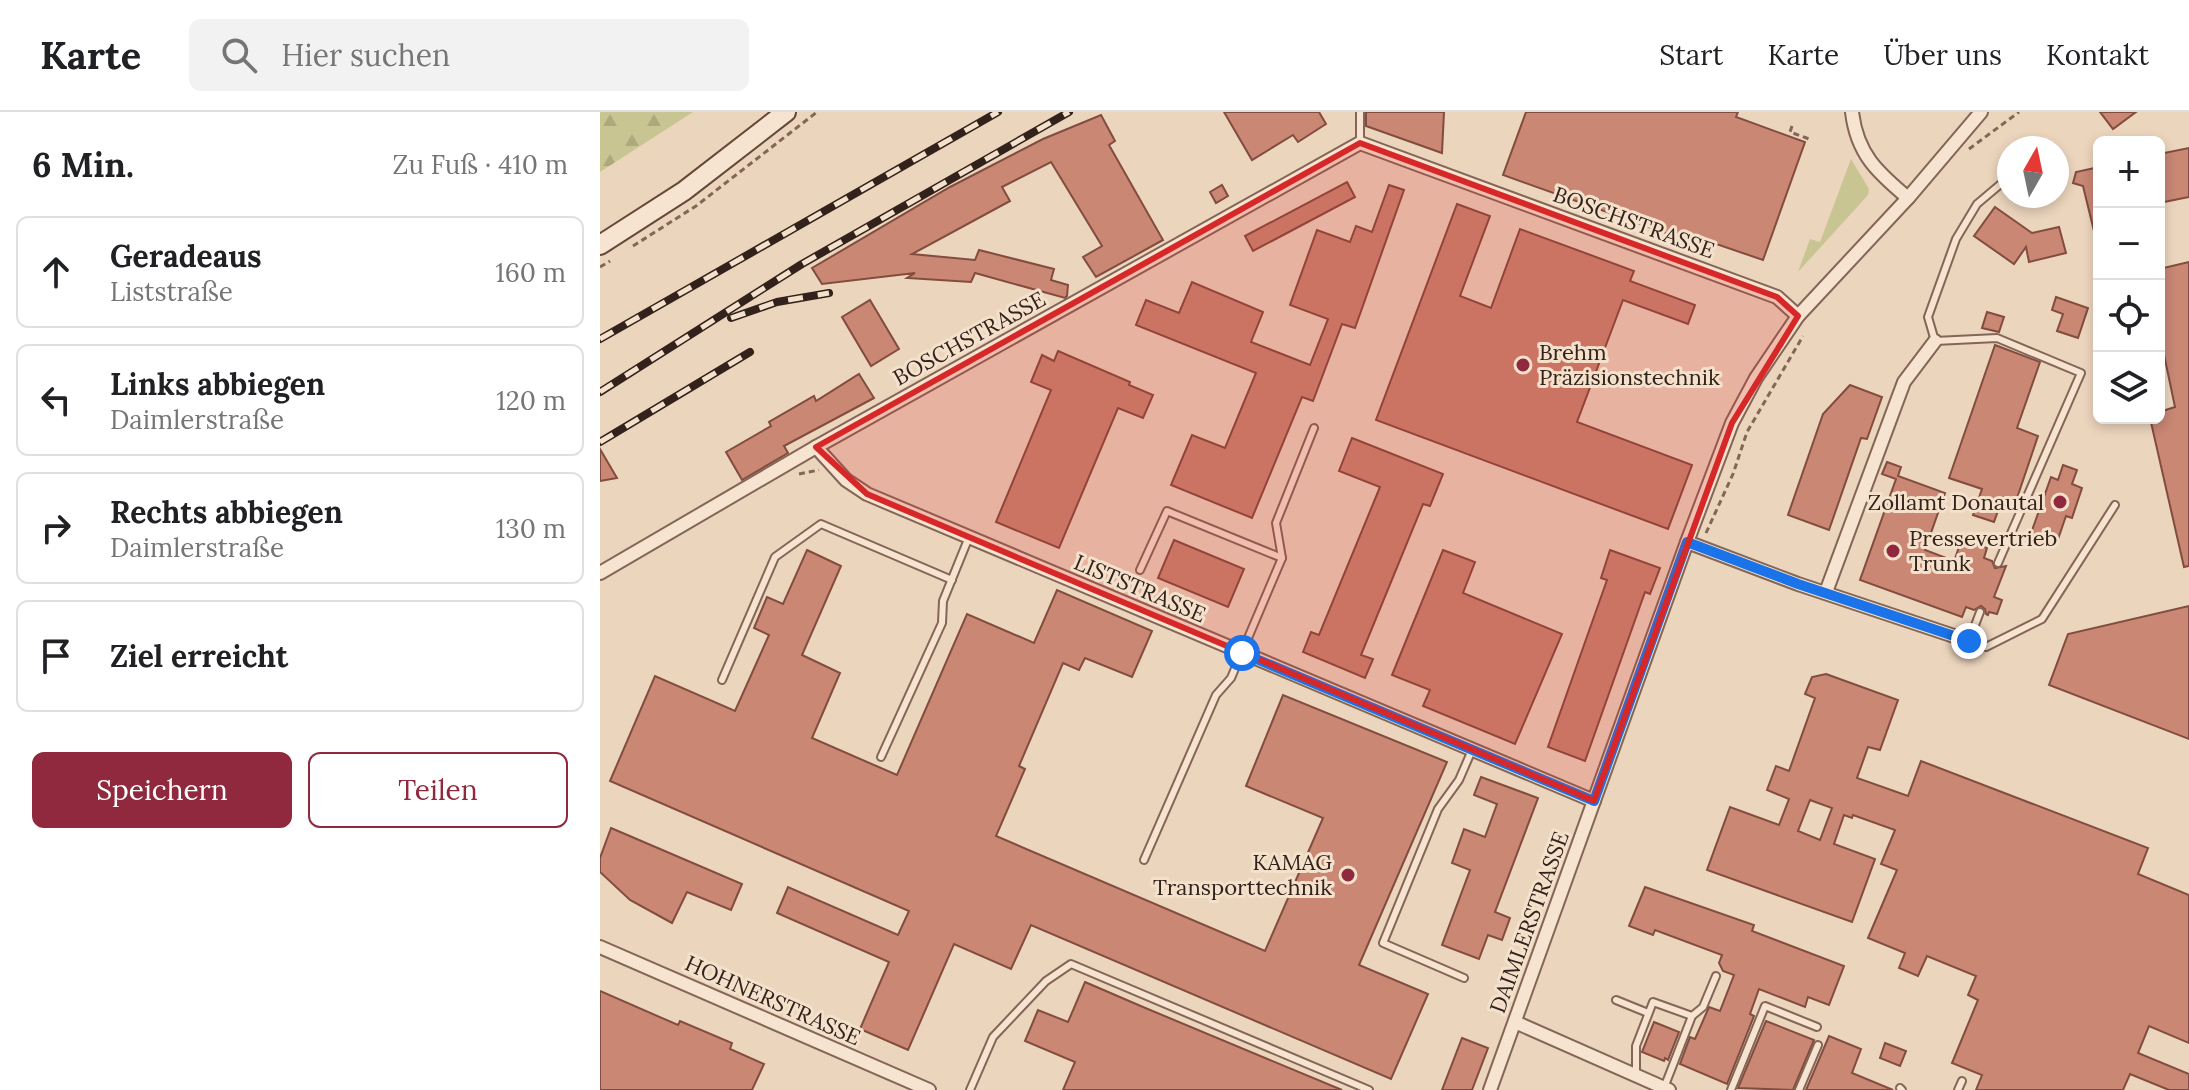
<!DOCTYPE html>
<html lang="de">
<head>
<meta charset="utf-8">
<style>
	body { margin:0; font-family:Lora,serif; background:#f2f2f2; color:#202124 }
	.controls { position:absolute; right:24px; top:24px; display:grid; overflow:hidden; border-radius:12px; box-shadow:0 4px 12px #0003 }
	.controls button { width:72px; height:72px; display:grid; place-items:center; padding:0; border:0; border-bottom:2px solid #e0e0e0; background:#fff; color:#202124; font:40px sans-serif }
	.compass { position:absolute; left:1397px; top:24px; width:72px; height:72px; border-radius:50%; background:#fff; box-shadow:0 4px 12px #0003; rotate:9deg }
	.stop { position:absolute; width:24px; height:24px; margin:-18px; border:6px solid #1a73e8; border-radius:50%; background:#fff }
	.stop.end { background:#1a73e8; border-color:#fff; box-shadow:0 2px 8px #0008 }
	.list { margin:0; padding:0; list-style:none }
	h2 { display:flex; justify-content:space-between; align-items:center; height:104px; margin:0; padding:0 32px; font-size:34px }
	h2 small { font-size:26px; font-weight:400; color:#757577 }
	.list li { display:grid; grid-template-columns:52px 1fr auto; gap:24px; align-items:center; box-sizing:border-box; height:112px; margin:0 16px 16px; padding:0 16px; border:2px solid #e0e0e0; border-radius:12px }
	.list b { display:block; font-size:30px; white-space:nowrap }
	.list p { margin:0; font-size:26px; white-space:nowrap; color:#757577 }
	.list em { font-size:26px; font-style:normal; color:#757577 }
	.actions { display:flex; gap:16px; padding:24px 32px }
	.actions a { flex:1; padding:18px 0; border:2px solid #90293d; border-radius:12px; text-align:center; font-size:28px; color:#90293d }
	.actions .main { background:#90293d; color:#fff }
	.icon { flex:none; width:44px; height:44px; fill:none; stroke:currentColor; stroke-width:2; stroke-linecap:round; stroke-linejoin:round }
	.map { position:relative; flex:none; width:1589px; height:978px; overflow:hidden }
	header { display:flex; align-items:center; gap:48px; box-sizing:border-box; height:112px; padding:0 40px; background:#fff; border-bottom:2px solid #e0e0e0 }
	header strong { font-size:38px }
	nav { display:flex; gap:44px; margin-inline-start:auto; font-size:28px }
	.search { width:560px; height:72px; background:#f2f2f2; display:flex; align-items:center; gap:20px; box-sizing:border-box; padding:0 28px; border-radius:12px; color:#757577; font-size:30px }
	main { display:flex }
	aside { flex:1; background:#fff }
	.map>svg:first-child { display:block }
	.grass { fill:#c9c592 }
	.forest { fill:url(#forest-firs) }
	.building { fill:#c98774; stroke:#824c3e; stroke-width:2; fill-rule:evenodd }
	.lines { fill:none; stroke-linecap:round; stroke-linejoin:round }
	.lane-casing { stroke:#836657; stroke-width:10 }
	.street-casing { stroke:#836657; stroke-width:16 }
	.secondary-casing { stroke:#65483a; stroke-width:22 }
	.path { stroke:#836657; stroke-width:3; stroke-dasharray:6 4; stroke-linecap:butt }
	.lane { stroke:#f7e4d0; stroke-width:6 }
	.street { stroke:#f7e4d0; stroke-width:12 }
	.secondary { stroke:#f7e4d0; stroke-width:18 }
	.rail-casing { stroke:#33221b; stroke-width:8 }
	.rail { stroke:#f4e1cc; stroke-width:5; stroke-dasharray:15; stroke-linecap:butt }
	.route { stroke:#1a73e8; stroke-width:10 }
	.marked { fill:#d62828; fill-opacity:0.2; stroke:#d62828; stroke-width:6; stroke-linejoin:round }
	.poi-dot { fill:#90293d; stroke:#f4e1cc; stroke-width:3 }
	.labels { text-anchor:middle; stroke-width:6; stroke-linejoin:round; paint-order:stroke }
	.street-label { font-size:22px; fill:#33221b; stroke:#f4e1cc }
	.poi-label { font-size:22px; fill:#33221b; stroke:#f4e1cc; text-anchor:start }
</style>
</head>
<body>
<header>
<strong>Karte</strong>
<div class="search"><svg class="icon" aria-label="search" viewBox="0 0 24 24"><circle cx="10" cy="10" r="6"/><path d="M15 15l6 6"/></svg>Hier suchen</div>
<nav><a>Start</a><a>Karte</a><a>Über uns</a><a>Kontakt</a></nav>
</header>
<main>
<aside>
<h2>6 Min.<small>Zu Fuß · 410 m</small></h2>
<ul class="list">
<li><svg class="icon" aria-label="ahead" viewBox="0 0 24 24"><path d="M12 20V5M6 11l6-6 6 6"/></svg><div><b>Geradeaus</b><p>Liststraße</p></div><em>160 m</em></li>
<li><svg class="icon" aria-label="left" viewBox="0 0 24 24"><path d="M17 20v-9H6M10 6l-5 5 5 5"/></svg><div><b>Links abbiegen</b><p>Daimlerstraße</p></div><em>120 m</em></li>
<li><svg class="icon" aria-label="right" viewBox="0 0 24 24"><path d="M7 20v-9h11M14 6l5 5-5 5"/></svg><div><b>Rechts abbiegen</b><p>Daimlerstraße</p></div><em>130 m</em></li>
<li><svg class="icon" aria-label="arrive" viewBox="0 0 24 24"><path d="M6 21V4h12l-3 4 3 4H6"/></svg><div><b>Ziel erreicht</b></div></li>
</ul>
<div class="actions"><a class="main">Speichern</a><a>Teilen</a></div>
</aside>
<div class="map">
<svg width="1589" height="978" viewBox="0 0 1589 978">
	<defs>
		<pattern id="forest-firs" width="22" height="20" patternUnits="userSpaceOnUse" patternTransform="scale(2)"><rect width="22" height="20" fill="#c9c592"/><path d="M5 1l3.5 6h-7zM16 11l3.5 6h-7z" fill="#ada97d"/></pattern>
	</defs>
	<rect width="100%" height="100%" fill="#ecd5bd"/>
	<path class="grass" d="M1251,47L1269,77L1268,83L1198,160L1210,127L1220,130Z"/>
	<path class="forest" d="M0,0H93L0,60Z"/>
	<g class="building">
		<path d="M624,0H719L726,12L698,30L693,23L652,48Z"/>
		<path d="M766,0H844L842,41L766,14Z"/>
		<path d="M926,0H1138L1136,5L1205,30L1163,148L1093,124L1091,130L903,63Z"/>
		<path d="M1500,0H1536L1513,17Z"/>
		<path d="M501,3L515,29L509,33L563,128L496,165L483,145L502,134L451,50L402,75L410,89L312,142L375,148L379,138L454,157L451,168L468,173L467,184L465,186L375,161L371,170L307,166L315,161L222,172L212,156L350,75L443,27Z"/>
		<path d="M1589,36V85L1559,91V42Z"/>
		<path d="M1499,55V118L1494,119L1483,74L1473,71L1476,60Z"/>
		<path d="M747,70L755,85L653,139L645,124Z"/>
		<path d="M622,73L628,84L616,91L610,80Z"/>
		<path d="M789,73L804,78L755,216L742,212L713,289L702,285L652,406L571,373L592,323L625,336L656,261L536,213L546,188L579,201L592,170L663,200L651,230L710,253L728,207L690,193L717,118L750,130L756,114L772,120Z"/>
		<path d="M857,92L890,104L860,184L891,196L920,117L1034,159L1030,169L1095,193L1088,212L1023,188L977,310L1092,353L1068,417L776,308Z"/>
		<path d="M1395,95L1432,121L1459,115L1466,141L1429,150L1426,135L1414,152L1374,124Z"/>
		<path d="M1589,150V454L1584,455L1550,306H1559V300L1575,295L1562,233H1559V157Z"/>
		<path d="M1456,185L1488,196L1478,226L1457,219L1463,202L1452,198Z"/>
		<path d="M270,188L299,237L271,254L242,205Z"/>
		<path d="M1387,200L1404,205L1399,220L1382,216Z"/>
		<path d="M1395,233L1440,250L1417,316L1438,324L1416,389L1403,385L1394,410L1373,403L1382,377L1349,366Z"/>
		<path d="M458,239L530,270L529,273L553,283L543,306L518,296L459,436L396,410L451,278L431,270L442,243L454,249Z"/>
		<path d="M259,262L274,286L184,334L188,341L142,368L126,340L171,314L169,310L214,284L216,289Z"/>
		<path d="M1250,273L1282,285L1267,327L1261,326L1229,418L1188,403L1223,302Z"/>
		<path d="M752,326L843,362L830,394L823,392L761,543L773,547L765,566L703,540L711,520L719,523L780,375L739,359Z"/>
		<path d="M0,337L17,366L0,369Z"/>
		<path d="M1287,350L1301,355L1298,364L1345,381L1325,438L1354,449L1362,427L1387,436L1384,446L1392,449L1395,456L1406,454L1394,485L1402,488L1397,502L1389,500L1388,503L1386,502L1385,497L1381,494L1374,498L1366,495L1362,505L1260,468L1296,367L1282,362Z"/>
		<path d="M1463,353L1477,358L1472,372L1482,376L1472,406L1466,404L1456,433L1430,424L1451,365L1458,368Z"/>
		<path d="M574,428L644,457L628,495L558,466Z"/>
		<path d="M207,438L241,454L202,543L240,561L212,626L297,663L367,502L434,531L457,478L552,519L532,565L485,546L479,558L463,551L419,654L425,657L396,724L665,839L723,706L646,674L683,583L847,650L759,853L828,882L791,967L431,813L411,857L354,832L308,938L260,917L289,850L177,801L188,775L298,823L309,799L10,669L55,564L135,599L169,523L154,516L167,485L183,492Z"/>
		<path d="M843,438L875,450L863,481L962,522L915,632L823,594L830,578L792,563Z"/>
		<path d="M1010,438L1060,456L1050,482L1045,480L985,649L948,635L1007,468L1001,466Z"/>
		<path d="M1589,494V627L1449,573L1468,522Z"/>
		<path d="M1226,562L1298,588L1280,638L1268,635L1257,666L1308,684L1321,649L1548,736L1538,762L1589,783V931L1549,914L1538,941L1589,962V978H1569L1530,962L1523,978H1376L1382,963L1352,951L1378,888L1368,883L1376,864L1327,844L1318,864L1299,856L1305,841L1268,826L1297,758L1281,752L1295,718L1253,703L1252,706L1244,703L1234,732L1275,747L1252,810L1107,758L1130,695L1179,713L1189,687L1167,678L1176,654L1189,659L1215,586L1205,582L1212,565ZM1210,688L1232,696L1220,728L1198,719Z"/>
		<path d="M881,665L938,686L895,800L910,806L902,828L888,823L879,847L842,833L870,758L852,751L864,717L885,725L897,692L874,683Z"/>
		<path d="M11,716L142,772L131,798L87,780L72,811L30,788L0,760V746Z"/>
		<path d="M1045,775L1154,813L1152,819L1244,854L1229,893L1208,885L1205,895L1159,877L1150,902L1154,904L1127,972L1080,952L1090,925L1095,927L1109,895L1120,899L1134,863L1123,859L1119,851L1122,843L1055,818L1053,823L1029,814Z"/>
		<path d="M485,870L543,895L742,978H463L475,950L425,929L438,898L468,910Z"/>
		<path d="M0,879L78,913L80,909L132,931L130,937L164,952L152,978H0Z"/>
		<path d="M1166,909L1214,928L1193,978L1138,976Z"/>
		<path d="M1054,910L1079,920L1068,948L1065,946L1064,949L1042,940Z"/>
		<path d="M1229,924L1261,937L1252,961L1293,978H1206Z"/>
		<path d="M862,926L888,936L872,978H842Z"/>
		<path d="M1285,931L1306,939L1300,954L1280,946Z"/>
	</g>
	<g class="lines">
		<g class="lane-casing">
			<g id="lane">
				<path d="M760,31V0"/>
				<path d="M1398,451L1481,261L1397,226L1335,229L1328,205L1356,127L1377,92L1409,65"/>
				<path d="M540,458L567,399L682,446"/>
				<path d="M1380,500L1369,529L1386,535L1442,507L1515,393"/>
				<path d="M122,568L175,445L221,412L352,468"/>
				<path d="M281,645L342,511L343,489L369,425"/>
				<path d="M544,748L616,583L631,566L682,446L676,411L714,316"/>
				<path d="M864,866L783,831L838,697L859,668L872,638"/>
				<path d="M1016,888L1048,901"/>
				<path d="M1036,963V934L1053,890L1092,904"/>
				<path d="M1064,976L1092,904L1103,895L1116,864"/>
				<path d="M1300,976L1302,978"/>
				<path d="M370,978L393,925L446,869L471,852L769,978"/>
				<path d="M1131,978L1165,894L1217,915"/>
				<path d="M1199,978L1218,933"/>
				<path d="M1358,978L1362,969"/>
			</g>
		</g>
		<g class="street-casing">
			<g id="street">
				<path d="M1252,0C1257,42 1277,60 1308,86"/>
				<path d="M216,335L246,368L267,382L994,689"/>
				<path d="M1087,430L1198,472L1369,529"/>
				<path d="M0,461L216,335L760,31L1177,185L1198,204"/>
				<path d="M1226,480L1304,270L1335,229"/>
				<path d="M0,835L329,978"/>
				<path d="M915,910L1069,978"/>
				<path d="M890,978L1087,430L1132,311L1156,266L1198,204L1308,86L1381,0"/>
			</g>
		</g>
		<g class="secondary-casing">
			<path id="secondary" d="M0,133L84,79L186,0"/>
		</g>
		<g class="path">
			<path d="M1192,14L1190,20L1212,28"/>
			<path d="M1369,37L1419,0"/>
			<path d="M33,134L96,94L217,0"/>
			<path d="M0,155L10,149"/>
			<path d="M199,362L219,358"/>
			<path d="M1106,421L1133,362L1147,320L1203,224"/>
		</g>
		<use href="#lane" class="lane"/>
		<use href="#street" class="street"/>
		<use href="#secondary" class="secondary"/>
		<g class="rail-casing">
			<g id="rail">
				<path d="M131,206L177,190L229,181"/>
				<path d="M0,227L398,0"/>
				<path d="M0,280L202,152L469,0"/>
				<path d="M0,330L150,240"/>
			</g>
		</g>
		<use href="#rail" class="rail"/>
	</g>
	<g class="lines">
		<path class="route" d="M642,541L994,689L1087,430L1198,472L1369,529"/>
	</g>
	<path class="marked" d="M760,31L1177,185L1198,204L1132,311L994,689L267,382L216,335Z"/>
	<g class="poi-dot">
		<circle cx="923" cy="253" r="8"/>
		<circle cx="1460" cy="390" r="8"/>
		<circle cx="1293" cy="439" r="8"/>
		<circle cx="748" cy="763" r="8"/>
	</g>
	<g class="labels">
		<g class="street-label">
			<text transform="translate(1034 110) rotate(20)" y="8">BOSCHSTRASSE</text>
			<text transform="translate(369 226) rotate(-29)" y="8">BOSCHSTRASSE</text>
			<text transform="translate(540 476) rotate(23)" y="8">LISTSTRASSE</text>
			<text transform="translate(929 810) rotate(-70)" y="8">DAIMLERSTRASSE</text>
			<text transform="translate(173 888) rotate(24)" y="8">HOHNERSTRASSE</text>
		</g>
		<g class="poi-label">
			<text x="939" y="248">Brehm<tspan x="939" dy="25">Präzisionstechnik</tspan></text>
			<text x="1444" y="398" text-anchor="end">Zollamt Donautal</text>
			<text x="1309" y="434">Pressevertrieb<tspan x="1309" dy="25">Trunk</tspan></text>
			<text x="732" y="758" text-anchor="end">KAMAG<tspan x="732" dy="25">Transporttechnik</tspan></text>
		</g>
	</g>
</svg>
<div class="controls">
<button>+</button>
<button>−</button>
<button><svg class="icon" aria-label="locate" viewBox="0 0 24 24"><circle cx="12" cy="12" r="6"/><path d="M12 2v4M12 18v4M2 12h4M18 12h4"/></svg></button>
<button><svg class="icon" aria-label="layers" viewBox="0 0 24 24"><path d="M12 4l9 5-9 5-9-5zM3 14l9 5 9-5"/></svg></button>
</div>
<svg class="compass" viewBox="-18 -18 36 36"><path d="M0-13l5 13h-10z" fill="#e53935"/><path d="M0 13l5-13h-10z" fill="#757577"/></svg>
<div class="stop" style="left:642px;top:541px"></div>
<div class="stop end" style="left:1369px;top:529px"></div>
</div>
</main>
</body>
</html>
